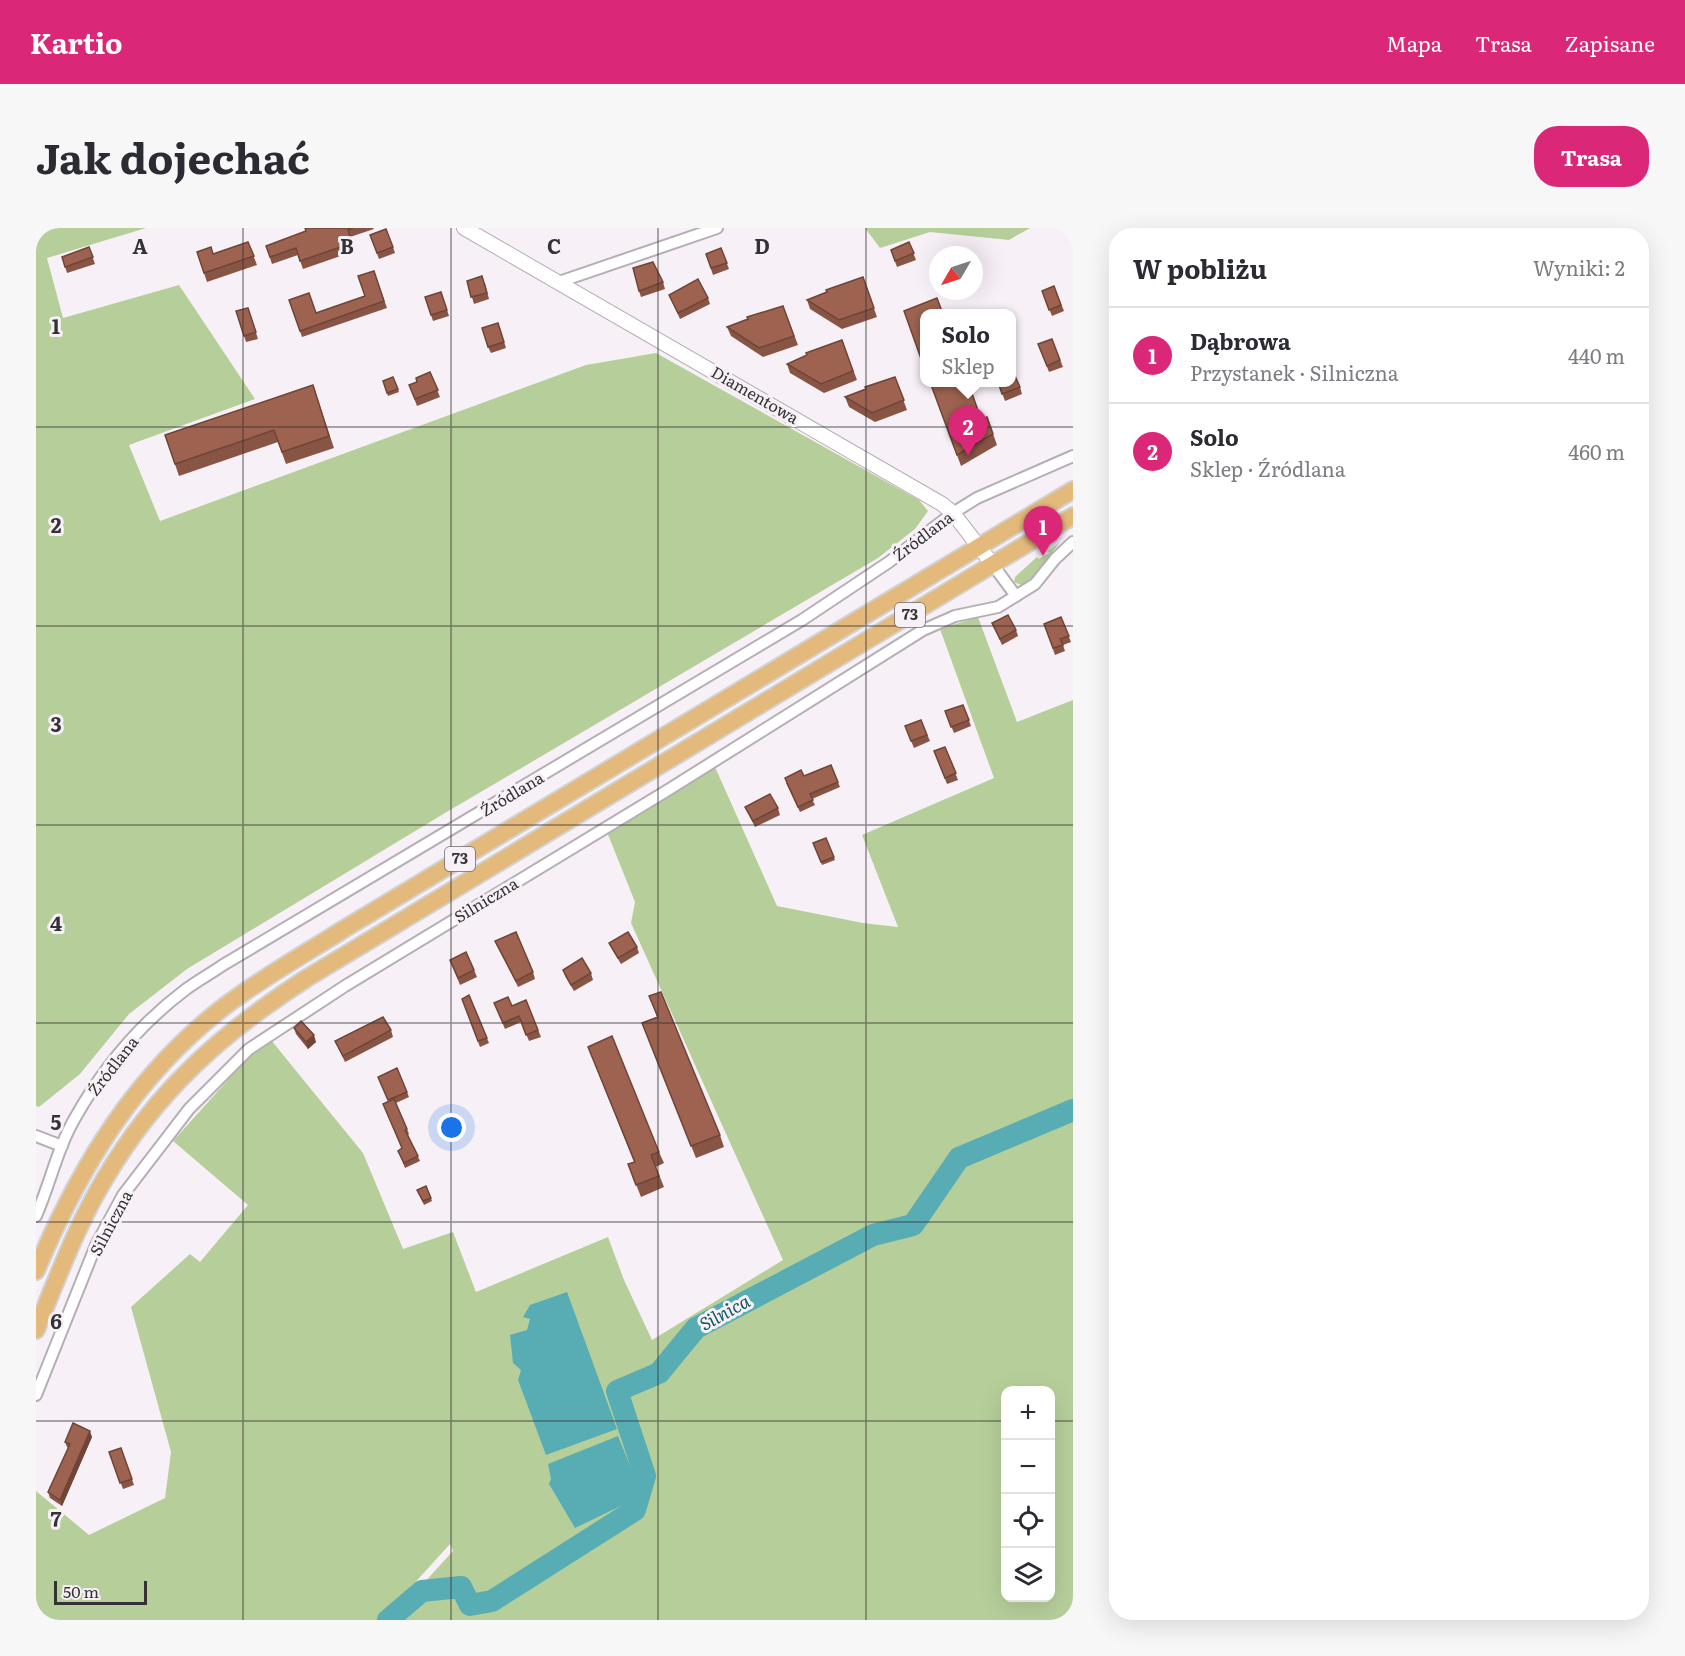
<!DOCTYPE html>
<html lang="pl">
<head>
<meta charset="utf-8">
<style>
	body { margin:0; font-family:Literata,serif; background:#f7f7f7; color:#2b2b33 }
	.controls { position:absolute; right:18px; bottom:18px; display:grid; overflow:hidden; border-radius:12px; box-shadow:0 6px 24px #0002 }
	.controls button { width:54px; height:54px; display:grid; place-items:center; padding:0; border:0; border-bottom:2px solid #e1e1e2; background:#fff; color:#2b2b33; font:30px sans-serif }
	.compass { position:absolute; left:893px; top:18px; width:54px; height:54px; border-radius:50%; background:#fff; box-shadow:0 6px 24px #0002; rotate:231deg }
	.scale { position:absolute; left:18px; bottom:15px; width:93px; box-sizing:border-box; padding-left:6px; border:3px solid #343234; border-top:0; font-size:16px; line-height:21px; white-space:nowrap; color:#343234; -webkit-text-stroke:4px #f7f1f7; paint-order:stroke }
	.you { position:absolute; left:416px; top:900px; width:21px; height:21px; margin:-15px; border:4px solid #fff; border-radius:50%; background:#1a73e8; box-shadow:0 0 0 9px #1a73e833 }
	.badge { display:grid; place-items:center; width:39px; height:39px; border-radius:50%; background:#db2777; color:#fff; font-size:20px; font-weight:700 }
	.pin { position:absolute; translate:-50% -50px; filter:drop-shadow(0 2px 3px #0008) }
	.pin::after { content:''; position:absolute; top:32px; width:21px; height:18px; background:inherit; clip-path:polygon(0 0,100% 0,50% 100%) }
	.popup { position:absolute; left:884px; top:81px; width:96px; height:78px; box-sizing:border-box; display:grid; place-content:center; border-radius:12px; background:#fff; filter:drop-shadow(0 2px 4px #0005); font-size:20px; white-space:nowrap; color:#7c7c81 }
	.popup b { font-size:22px; color:#2b2b33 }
	.popup::after { content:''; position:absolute; left:50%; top:100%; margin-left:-12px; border:12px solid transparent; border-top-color:#fff }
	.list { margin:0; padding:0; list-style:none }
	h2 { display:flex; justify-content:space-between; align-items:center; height:78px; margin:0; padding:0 24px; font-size:26px }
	h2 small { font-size:20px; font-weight:400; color:#7c7c81 }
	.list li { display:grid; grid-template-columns:39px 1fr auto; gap:18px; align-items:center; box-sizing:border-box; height:96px; padding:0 24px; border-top:2px solid #e1e1e2 }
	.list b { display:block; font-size:22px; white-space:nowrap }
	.list p { margin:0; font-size:20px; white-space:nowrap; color:#7c7c81 }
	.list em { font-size:20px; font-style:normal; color:#7c7c81 }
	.icon { flex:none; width:33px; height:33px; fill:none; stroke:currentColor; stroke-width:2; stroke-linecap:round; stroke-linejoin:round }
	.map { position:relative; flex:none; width:1037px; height:1392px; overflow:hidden; border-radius:24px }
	header { display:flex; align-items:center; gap:36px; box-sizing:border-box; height:84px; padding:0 30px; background:#db2777; color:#fff }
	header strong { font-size:28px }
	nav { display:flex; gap:33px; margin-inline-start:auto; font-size:21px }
	.intro { display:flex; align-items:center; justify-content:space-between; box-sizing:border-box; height:144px; padding:0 36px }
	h1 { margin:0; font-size:42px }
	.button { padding:15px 27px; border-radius:24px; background:#db2777; color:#fff; font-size:21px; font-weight:700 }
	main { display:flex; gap:36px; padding:0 36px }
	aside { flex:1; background:#fff; border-radius:24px; box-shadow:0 6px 24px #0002 }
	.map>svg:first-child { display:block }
	.green { fill:#b6cf9a; fill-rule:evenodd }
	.water { fill:#58adb4 }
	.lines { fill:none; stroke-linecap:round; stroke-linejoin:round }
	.river { stroke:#58adb4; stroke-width:22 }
	.minor-casing { stroke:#b5afb5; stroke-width:14 }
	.tertiary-casing { stroke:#b5afb5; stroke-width:16 }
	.primary-casing { stroke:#d2d2d2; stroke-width:20 }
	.minor { stroke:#fff; stroke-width:10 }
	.tertiary { stroke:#fff; stroke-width:14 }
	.primary { stroke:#e4b97c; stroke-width:16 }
	.wall { fill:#885545 }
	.shaded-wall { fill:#6f4538 }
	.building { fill:#9e6350; stroke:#6f4538; stroke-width:1.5 }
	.grid { fill:none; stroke:#343234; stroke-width:1.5; stroke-opacity:0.55 }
	.labels { text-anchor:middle; stroke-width:6; stroke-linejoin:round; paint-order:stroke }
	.shield { fill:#f7f1f7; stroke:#6e6b6e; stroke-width:1.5 }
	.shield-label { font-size:15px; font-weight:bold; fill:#343234 }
	.street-label { font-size:16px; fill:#343234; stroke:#f7f1f7 }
	.water-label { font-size:18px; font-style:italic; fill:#0f5a5f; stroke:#f7f1f7 }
	.grid-label { font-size:20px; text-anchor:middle; font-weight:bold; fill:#343234; stroke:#f7f1f7; stroke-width:6; stroke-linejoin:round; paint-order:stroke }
</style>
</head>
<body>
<header>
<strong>Kartio</strong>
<nav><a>Mapa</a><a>Trasa</a><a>Zapisane</a></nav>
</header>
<div class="intro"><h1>Jak dojechać</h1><a class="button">Trasa</a></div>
<main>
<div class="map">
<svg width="1037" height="1392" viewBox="0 0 1037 1392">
	<rect width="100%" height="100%" fill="#f7f1f7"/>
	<g class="green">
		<path d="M0,0H110L11,30L27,90L143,57L219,171L93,217L124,293L550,137L620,125L883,272L892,283L879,301L842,330L409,585L151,741L93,786L44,846L3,879L0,878Z"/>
		<path d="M829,0H994L973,12L894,4L844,20Z"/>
		<path d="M1023,315L1000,347L985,357L978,354L979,349L1001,329L1003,331L1013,325L1012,323Z"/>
		<path d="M942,389L981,494L1037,472V1392H354L417,1323L414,1316L345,1392H0V1263L53,1307L129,1270L135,1224L95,1079L154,1026L164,1034L212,977L137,913L217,824L235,812L327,925L367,1021L417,1004L440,1064L572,1009L588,1052L616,1112L747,1032L595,695L599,674L571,604L679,539L741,678L827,695L862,699L826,607L958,550L904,401ZM969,1162H1014V1370H969Z"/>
	</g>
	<g class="water">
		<path d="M531,1064L581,1201L510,1227L482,1152L485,1142L477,1135L474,1107L491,1102L494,1091L487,1089L494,1077Z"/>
		<path d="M582,1208L601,1255L591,1275L539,1300L513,1256L515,1251L512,1236Z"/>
	</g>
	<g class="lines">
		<path class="river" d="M352,1392L386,1363L425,1359L434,1377L456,1373L599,1282L609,1248L581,1163L623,1145L660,1100L837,1007L877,997L923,930L1037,882"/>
		<g class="minor-casing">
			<g id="minor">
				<path d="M523,54L681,0"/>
				<path d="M957,337L980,368"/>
				<path d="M0,908L26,918"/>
				<path d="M0,988C14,956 21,921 39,890C66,842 104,796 149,762C161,753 174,746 187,737L766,392L853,334L917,285L941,270L1037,228"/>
				<path d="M0,1167L60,1017L87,967L153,881L213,821L309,758L632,562L887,402L919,388L962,379L999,356L1019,331L1037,314"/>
			</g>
		</g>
		<g class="tertiary-casing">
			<path id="tertiary" d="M428,0L906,276L917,285L957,337"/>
		</g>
		<g class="primary-casing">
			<g id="primary">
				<path d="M0,1043C43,940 99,847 189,778C227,749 269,726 308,701L1037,262"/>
				<path d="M0,1102C21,1051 40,999 68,952C120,863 186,805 271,750L1037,288"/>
			</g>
		</g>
		<use href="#minor" class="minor"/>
		<use href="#tertiary" class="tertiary"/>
		<use href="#primary" class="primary"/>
	</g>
	<g class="wall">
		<path d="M269,0H337L338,1L314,9L319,23L267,41L262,27L236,36L230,18L270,3Z"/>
		<path d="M334,7L357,19L359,25L343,31Z"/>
		<path d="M212,14L221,37L171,54L161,24L177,26Z"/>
		<path d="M873,14L880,32L861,39L855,22Z"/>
		<path d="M53,19L59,36L31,45L26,29Z"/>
		<path d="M685,20L693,41L677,47L670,26Z"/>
		<path d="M338,43L351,80L266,109L253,72L280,85L329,68Z"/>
		<path d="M827,49L841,89L806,101L774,81L771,72Z"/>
		<path d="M431,53L449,55L453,71L438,76Z"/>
		<path d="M627,54L629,61L605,69L603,63Z"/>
		<path d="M1018,58L1028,83L1016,88L1006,63Z"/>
		<path d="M405,64L413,88L397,93L389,69Z"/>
		<path d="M633,67L672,70L674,76L644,91Z"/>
		<path d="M747,78L762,117L727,129L695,108L691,99Z"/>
		<path d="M212,80L222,111L210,114L200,83Z"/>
		<path d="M462,95L470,120L455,125L452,119Z"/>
		<path d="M1016,111L1027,139L1013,144L1002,116Z"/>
		<path d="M806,112L821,152L788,165L754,145L751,136Z"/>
		<path d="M394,144L404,169L381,178L373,157L381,154Z"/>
		<path d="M357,149L363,164L352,168L347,153Z"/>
		<path d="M859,149L871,182L839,194L813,179L809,169Z"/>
		<path d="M894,154L945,191L951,189L961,217L925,238Z"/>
		<path d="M962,154L984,159L986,166L969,173Z"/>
		<path d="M277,157L298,220L250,236L242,214L143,248L129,207Z"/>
		<path d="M1025,389L1035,414L1027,417L1029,423L1019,427L1008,396Z"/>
		<path d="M956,395L980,402L982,408L966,417Z"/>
		<path d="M927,477L935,498L918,505L909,483Z"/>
		<path d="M885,492L894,513L878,520L869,498Z"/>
		<path d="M909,519L922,552L911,556L898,523Z"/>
		<path d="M795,537L804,559L776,571L779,577L764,584L750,555Z"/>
		<path d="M709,579L742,580L744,587L719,599Z"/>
		<path d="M790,610L799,632L786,637L777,615Z"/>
		<path d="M459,713L497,744L499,751L482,759Z"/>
		<path d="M573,715L601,719L603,725L585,736L576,721Z"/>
		<path d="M414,732L438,742L441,749L424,757Z"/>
		<path d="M527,742L555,745L557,752L538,763L529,748Z"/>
		<path d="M433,767L453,815L444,819L426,771Z"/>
		<path d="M613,768L684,907L688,919L660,930L606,795L621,789Z"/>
		<path d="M490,772L505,809L493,813L485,794L469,801L458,775L476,778Z"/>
		<path d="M258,800L280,814L272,821L260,806Z"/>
		<path d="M355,802L357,809L309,834L299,813Z"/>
		<path d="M552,819L623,924L628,935L620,939L628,959L605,969L592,936L598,934Z"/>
		<path d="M342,849L371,864L373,869L360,875L371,901L373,906L372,907L384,933L369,940L362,923L366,921L353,873Z"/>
		<path d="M390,958L396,973L388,977L381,962Z"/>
		<path d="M56,1209L26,1278L14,1270L12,1264L32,1220L31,1219L29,1214Z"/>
		<path d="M85,1220L98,1257L87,1261L73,1224Z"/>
	</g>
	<g class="shaded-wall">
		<path d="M278,807L280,814L272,821L270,814Z"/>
		<path d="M54,1203L56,1209L26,1278L24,1272Z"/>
	</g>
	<g class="building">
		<path d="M269,0H317L312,2L316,15L264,33L260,20L234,29L230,18L270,3Z"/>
		<path d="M350,1L357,19L341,25L334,7Z"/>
		<path d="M212,14L218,28L168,45L161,24L175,19L177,26Z"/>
		<path d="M873,14L878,25L859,33L855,22Z"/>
		<path d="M53,19L57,29L29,39L26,29Z"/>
		<path d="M685,20L691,35L675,40L670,26Z"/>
		<path d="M617,34L627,54L603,63L597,40Z"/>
		<path d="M338,43L348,73L264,103L253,72L273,65L280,85L329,68L322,48Z"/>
		<path d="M446,48L451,65L435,69L431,53Z"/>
		<path d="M827,49L838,80L803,92L771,72L791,64L790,62Z"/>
		<path d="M662,51L672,70L642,85L633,67Z"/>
		<path d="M1018,58L1025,77L1013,82L1006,63Z"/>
		<path d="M405,64L411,82L395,87L389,69Z"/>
		<path d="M901,70L907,86H888V139L868,83Z"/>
		<path d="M747,78L758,108L723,120L691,99L712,91L711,89Z"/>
		<path d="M212,80L220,104L208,108L200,83Z"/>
		<path d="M462,95L468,114L452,119L446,100Z"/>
		<path d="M1016,111L1024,132L1011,138L1002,116Z"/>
		<path d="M806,112L817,143L785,156L751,136L771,127L770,125Z"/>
		<path d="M975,139L984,159L966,166L962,154H975Z"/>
		<path d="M394,144L402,162L379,171L373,157L381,154L380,150Z"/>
		<path d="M357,149L362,161L351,165L347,153Z"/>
		<path d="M859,149L868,172L836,185L809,169L830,161L829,159Z"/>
		<path d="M894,154H932L945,191L951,189L957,206L921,227Z"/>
		<path d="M277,157L293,208L246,224L238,202L139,236L129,207Z"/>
		<path d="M972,387L980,402L964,411L956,395Z"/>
		<path d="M1025,389L1033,408L1024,411L1027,417L1017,420L1008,396Z"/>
		<path d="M927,477L933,492L915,499L909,483Z"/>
		<path d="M885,492L891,507L875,513L869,498Z"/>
		<path d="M909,519L920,545L909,550L898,523Z"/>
		<path d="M795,537L802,554L774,566L777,572L762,579L749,550L765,542L768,548Z"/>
		<path d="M734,566L742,580L717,593L709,579Z"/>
		<path d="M790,610L798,629L785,634L777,615Z"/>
		<path d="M480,704L497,744L480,753L459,713Z"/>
		<path d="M592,704L601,719L582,730L573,715Z"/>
		<path d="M430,724L438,742L422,750L414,732Z"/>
		<path d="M546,730L555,745L535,757L527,742Z"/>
		<path d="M625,764L684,907L655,918L606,795L622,789L613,768Z"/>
		<path d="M433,767L451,810L442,813L426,771Z"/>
		<path d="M472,769L476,778L490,772L502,802L490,807L483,788L467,795L458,775Z"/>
		<path d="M347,789L355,802L307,828L299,813Z"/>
		<path d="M265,793L278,807L270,814L258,800Z"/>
		<path d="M576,808L623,924L615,927L623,948L600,957L592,936L599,934L552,819Z"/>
		<path d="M361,840L371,864L352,872L342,849Z"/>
		<path d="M358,871L371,901L369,902L382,928L368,935L362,923L366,920L347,876Z"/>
		<path d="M390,958L395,970L387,973L381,962Z"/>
		<path d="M37,1195L54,1203L24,1272L12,1264L34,1216L29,1214Z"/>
		<path d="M85,1220L96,1251L84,1255L73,1224Z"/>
	</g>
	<path class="grid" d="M207,0V1392M415,0V1392M622,0V1392M830,0V1392M0,199H1037M0,398H1037M0,597H1037M0,795H1037M0,994H1037M0,1193H969M1014,1193H1037"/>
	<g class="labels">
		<g class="shield">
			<rect x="859" y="375" width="30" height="24" rx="4.5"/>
			<rect x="409" y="619" width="30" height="24" rx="4.5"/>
		</g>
		<g class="shield-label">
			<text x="874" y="392">73</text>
			<text x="424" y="636">73</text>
		</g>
		<g class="street-label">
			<text transform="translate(719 167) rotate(30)" y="6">Diamentowa</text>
			<text transform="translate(887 308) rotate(-37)" y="6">Źródlana</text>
			<text transform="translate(476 566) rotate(-31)" y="6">Źródlana</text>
			<text transform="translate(450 672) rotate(-31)" y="6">Silniczna</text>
			<text transform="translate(77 838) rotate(-52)" y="6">Źródlana</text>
			<text transform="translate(75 995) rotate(-62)" y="6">Silniczna</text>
		</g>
		<g class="water-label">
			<text transform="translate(689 1085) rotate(-29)" y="6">Silnica</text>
		</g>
	</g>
	<g class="grid-label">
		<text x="104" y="26">A</text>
		<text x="311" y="26">B</text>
		<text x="518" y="26">C</text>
		<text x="726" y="26">D</text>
		<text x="20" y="106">1</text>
		<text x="20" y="305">2</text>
		<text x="20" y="504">3</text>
		<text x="20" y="703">4</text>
		<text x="20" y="902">5</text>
		<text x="20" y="1101">6</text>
		<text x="20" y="1299">7</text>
	</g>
</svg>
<div class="controls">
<button>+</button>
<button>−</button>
<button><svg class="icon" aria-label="locate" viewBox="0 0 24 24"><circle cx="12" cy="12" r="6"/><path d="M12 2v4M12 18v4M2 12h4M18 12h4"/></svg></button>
<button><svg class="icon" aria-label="layers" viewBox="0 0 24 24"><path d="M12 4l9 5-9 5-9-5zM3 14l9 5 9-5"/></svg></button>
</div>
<svg class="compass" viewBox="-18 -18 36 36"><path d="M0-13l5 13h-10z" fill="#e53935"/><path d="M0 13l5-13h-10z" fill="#7c7c81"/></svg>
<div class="scale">50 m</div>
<div class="you"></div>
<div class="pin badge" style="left:1007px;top:328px">1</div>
<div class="pin badge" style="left:932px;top:228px">2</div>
<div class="popup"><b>Solo</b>Sklep</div>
</div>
<aside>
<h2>W pobliżu<small>Wyniki: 2</small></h2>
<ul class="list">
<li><span class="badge">1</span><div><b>Dąbrowa</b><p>Przystanek · Silniczna</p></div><em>440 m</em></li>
<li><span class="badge">2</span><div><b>Solo</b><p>Sklep · Źródlana</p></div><em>460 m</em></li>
</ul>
</aside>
</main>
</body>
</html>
